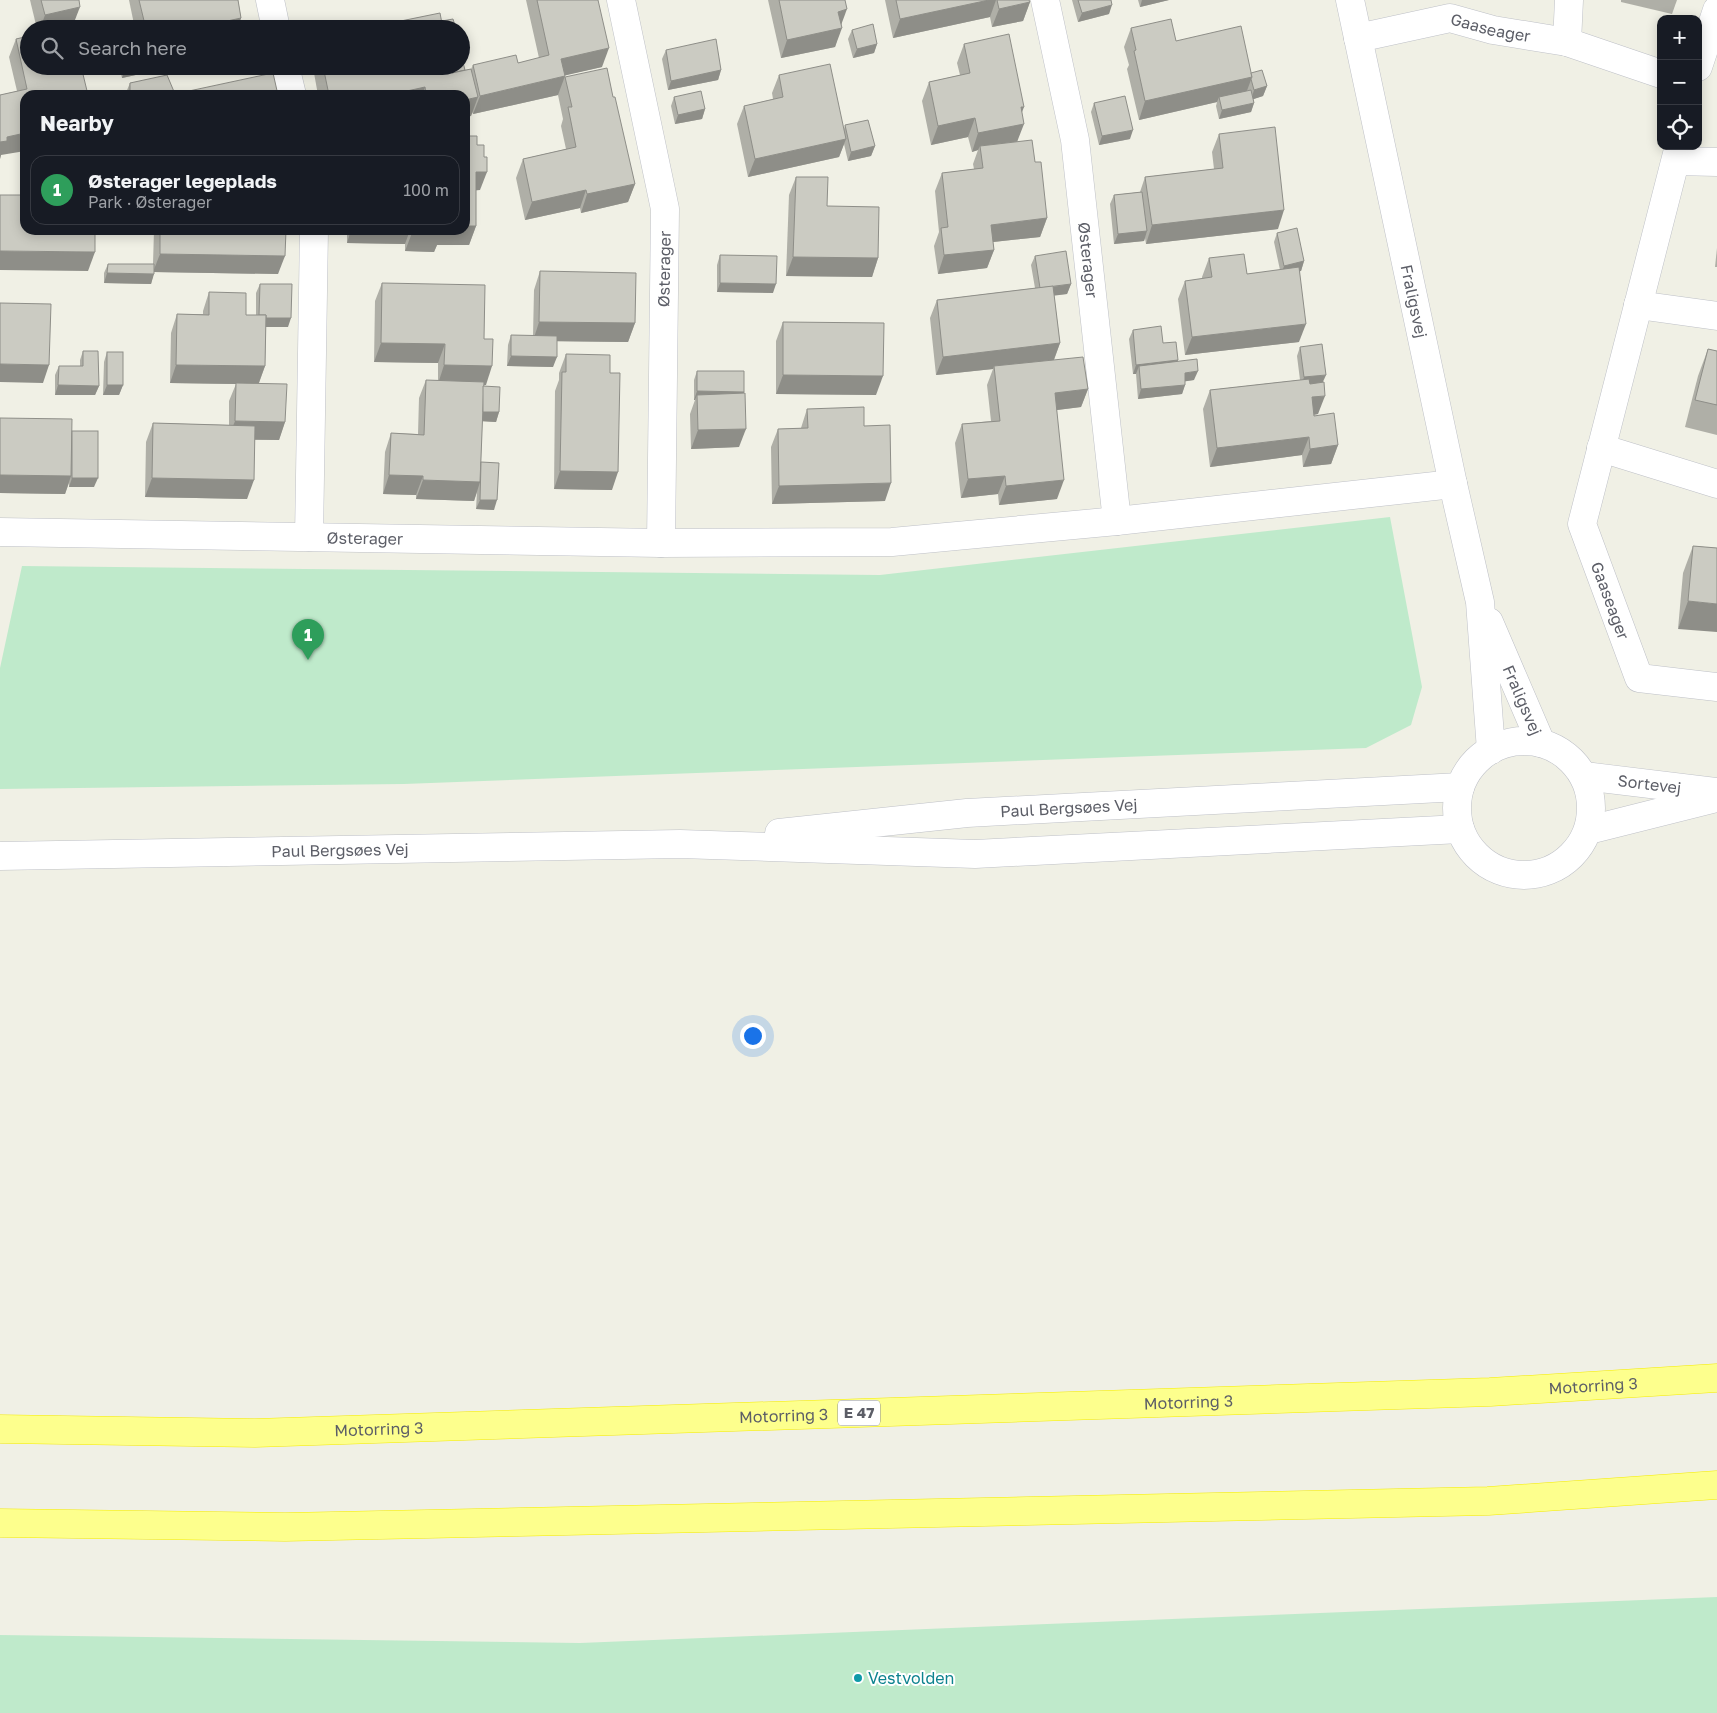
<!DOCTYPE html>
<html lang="en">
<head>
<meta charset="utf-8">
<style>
	body { margin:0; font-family:"Golos Text",sans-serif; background:#20242c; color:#f1f3f6 }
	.controls { position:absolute; right:15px; top:15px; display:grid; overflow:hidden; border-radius:10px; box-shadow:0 2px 12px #0003 }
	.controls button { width:45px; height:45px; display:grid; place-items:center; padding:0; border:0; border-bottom:1px solid #363941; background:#171b24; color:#f1f3f6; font:25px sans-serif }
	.you { position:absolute; left:752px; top:1035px; width:18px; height:18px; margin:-12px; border:4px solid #fff; border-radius:50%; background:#1a73e8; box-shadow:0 0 0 8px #1a73e833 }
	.badge { display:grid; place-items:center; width:32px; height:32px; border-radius:50%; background:#fa6e21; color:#fff; font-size:16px; font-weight:700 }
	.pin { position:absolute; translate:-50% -41px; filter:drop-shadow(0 1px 2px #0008) }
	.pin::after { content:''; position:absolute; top:26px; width:18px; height:15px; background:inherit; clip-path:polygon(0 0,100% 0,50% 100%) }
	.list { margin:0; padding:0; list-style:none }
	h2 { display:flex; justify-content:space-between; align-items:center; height:65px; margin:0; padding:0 20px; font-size:21px }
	h2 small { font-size:16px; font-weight:400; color:#9ea1a6 }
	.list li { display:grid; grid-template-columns:32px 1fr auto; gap:15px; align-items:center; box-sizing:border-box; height:70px; margin:0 10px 10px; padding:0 10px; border:1px solid #363941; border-radius:15px }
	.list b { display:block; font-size:19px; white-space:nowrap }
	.list p { margin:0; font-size:16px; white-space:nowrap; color:#9ea1a6 }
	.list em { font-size:16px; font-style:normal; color:#9ea1a6 }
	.icon { flex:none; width:28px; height:28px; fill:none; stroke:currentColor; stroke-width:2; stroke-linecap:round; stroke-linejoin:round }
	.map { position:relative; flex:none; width:1717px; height:1713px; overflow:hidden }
	.search { position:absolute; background:#171b24; box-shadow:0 2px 12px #0003; left:20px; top:20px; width:450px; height:55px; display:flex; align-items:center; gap:12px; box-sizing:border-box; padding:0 18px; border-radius:28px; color:#9ea1a6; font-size:19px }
	.panel { position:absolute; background:#171b24; box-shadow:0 2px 12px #0003; left:20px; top:90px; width:450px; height:145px; border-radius:15px }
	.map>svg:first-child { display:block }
	.green { fill:#bfeacb }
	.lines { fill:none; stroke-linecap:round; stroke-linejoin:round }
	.minor-casing { stroke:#bec0c7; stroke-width:29 }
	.highway-casing { stroke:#f5ec00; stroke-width:29 }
	.minor { stroke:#fff; stroke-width:28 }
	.highway { stroke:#fdff8d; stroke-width:28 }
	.wall { fill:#afafa7 }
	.shaded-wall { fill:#8e8e88 }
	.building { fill:#cbcbc2; stroke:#8e8e88 }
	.culture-dot { fill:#0f9aa8; stroke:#fff; stroke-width:2 }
	.labels { text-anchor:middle; stroke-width:4; stroke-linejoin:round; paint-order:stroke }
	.shield { fill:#fff; stroke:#8d8e95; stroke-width:1 }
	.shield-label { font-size:15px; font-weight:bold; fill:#5c5e67 }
	.street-label { font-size:16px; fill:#5c5e67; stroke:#fff }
	.culture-label { font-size:16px; fill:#0d838f; stroke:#fff; text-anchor:start }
</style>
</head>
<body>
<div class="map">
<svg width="1717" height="1713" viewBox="0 0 1717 1713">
	<rect width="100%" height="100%" fill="#f0f0e5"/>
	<g class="green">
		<path d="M1390,517L1422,687L1411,725L1366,748L404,784L0,789V668L22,566L880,575Z"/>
		<path d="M1717,1597V1713H0V1635L580,1643Z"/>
	</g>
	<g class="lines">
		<g class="minor-casing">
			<g id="minor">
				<path d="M270,0L276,29"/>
				<path d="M621,0L665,209L661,543"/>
				<path id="s1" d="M1045,0L1075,140L1117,521"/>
				<path id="s2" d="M1350,0L1453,484L1480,602L1491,750"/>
				<path id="s3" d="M1358,38L1450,18L1493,30L1567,42L1661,74"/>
				<path d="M1567,42L1569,0"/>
				<path d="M285,66L292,95"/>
				<path d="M1698,67L1717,10"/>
				<path id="s4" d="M1679,146L1582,524L1639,678L1717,687"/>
				<path d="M1676,161L1717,162"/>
				<path d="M1638,305L1717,316"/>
				<path d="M1601,448L1717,484"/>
				<path id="s5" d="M0,532L661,543L892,542L1117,521L1453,484"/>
				<path d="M309,537L314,230"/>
				<path id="s6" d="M1489,622L1541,743"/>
				<circle cx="1524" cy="808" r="67"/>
				<path id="s7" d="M1584,776L1717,792"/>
				<path d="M1589,830L1716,798"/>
				<path id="s8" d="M779,833L967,813L1460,787"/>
				<path id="s9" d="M0,856L680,844L975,854L1460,829"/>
			</g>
		</g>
		<g class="highway-casing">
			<g id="highway">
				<path id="s10" d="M0,1429L255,1433L1490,1392L1717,1378"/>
				<path d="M0,1523L285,1527L1488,1501L1717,1485"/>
			</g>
		</g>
		<use href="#minor" class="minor"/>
		<use href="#highway" class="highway"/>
	</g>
	<g class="wall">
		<path d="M30,0H79L73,25L59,29H37Z"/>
		<path d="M129,0H238L241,18L237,29H135Z"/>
		<path d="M526,0H598L602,67L565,75V77L613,97L635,184L628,202L581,213L580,208L525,220L516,178L523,159L566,149L561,126L563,119L558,95L473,114L472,112L471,116L465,117V95H318L314,73L316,66H461L465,70L471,69L473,65L518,63L539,58Z"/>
		<path d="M768,0H845L841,26L835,47L781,58Z"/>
		<path d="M885,0H1029L1030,2L1023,21L992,27L990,17L893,38Z"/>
		<path d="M1072,0H1111L1109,14L1078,22Z"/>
		<path d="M1138,0H1169L1140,7Z"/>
		<path d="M1621,0H1677L1672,14L1621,2Z"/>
		<path d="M442,21L456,29H389L391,23Z"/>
		<path d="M1131,28L1176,41L1251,73L1267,86L1263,96L1253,99L1254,103L1251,112L1219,119L1216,106L1217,102L1139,120L1127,69L1129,65L1124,47Z"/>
		<path d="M852,30L877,44L874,53L853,58L848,39Z"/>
		<path d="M16,39L81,66L1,155L0,159V95L17,91L9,57Z"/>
		<path d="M964,44L1022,113L1017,142L1035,162L1047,218L1040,237L993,242L994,250L987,268L938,274L934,246L939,232L935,191L942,173L974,169L973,164L978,150L972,152L968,137L931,145L922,101L929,82L960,75L957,63Z"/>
		<path d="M666,50L721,70L718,80L668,90L662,59Z"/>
		<path d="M119,66H172V67L122,78Z"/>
		<path d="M779,75L844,129L845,125L875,146L871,156L848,161L844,144L839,157L748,177L737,124L744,106L773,99L772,93Z"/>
		<path d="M130,83L175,94L278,95H125Z"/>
		<path d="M674,97L705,109L702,119L675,124L671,106Z"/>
		<path d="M1094,103L1130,139L1099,145L1091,112Z"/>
		<path d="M1219,134L1278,229L1146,244L1145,238L1144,241L1114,244L1110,204L1114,195L1140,192L1145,177L1214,169L1212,152Z"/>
		<path d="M477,145L480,190H476V226L469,245H437L434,252L405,251V244L347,243V230H465Z"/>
		<path d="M796,177L827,206L878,258L872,277L786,276L789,195Z"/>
		<path d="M154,230H286L278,274L154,272L151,284L104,283V273L108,264H153Z"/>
		<path d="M1277,233L1304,261L1301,271H1300L1299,342L1185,355L1178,299L1185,281L1202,279V277L1209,258L1247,274L1280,270L1274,242Z"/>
		<path d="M1717,248V267H1715Z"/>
		<path d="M720,255L773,293L717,292V265Z"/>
		<path d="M1035,256L1071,284L1067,294L1054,295L1060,343L1054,360L1088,389L1081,407L1057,410V499L999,505L998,494L961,498L955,443L962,424L991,421L987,385L993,369L936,375L930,318L937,300L1035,288L1031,265Z"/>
		<path d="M540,271L635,323L628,342L557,341L553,367L507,366L508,345L511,335L533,336L534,290Z"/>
		<path d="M382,283L484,339L486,385H483V386L499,412L496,422L482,421L481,462L494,510L476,509L477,492L474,501L416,499V495L383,494L385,452L391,433L418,434L419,398L426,380H438V363L374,362L375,301Z"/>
		<path d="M260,284L288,327H266L265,366L259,383L285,422L279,440H255L247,499L145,497L146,442L153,423L229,425V401L236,384L170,383L171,333L177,314H203V311L209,292L246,315H256V293Z"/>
		<path d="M783,322L876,395L776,394V341Z"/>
		<path d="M1133,330L1163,343L1178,361L1194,380L1185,381V385L1182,394L1138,399L1136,374H1133L1129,339Z"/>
		<path d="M1300,347L1323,383L1318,414L1314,415L1338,445L1331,464L1303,467L1302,455L1210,467L1203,409L1210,390L1300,380L1297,356Z"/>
		<path d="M1708,349L1717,351V435L1685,427L1698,376Z"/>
		<path d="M83,351L99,386L95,395H55V375L59,366H80V360Z"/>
		<path d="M107,352L123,385L119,395H103L104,362Z"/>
		<path d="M566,354L610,373L612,490L554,489L555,391L559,380V373Z"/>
		<path d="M697,371L744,392L739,447L691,449L690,414L695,400H694V380Z"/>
		<path d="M807,409L885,501L772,504L771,447L778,429L801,428Z"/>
		<path d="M0,418L72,433V431L94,487H69V483L65,494L0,493Z"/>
		<path d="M1693,546L1717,548L1678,629L1683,573Z"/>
	</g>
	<g class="shaded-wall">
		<path d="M989,0H996L990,17L893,38L900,19Z"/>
		<path d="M1142,0H1169L1140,7Z"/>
		<path d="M1030,2L1023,21L992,27L999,9Z"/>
		<path d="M1112,5L1109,14L1078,22L1082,13Z"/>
		<path d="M80,7L73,25L59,29H40L45,15Z"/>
		<path d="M847,9L840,28L838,12Z"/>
		<path d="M241,18L237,29H191Z"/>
		<path d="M842,28L835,47L781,58L787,40Z"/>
		<path d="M877,44L874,53L853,58L857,49Z"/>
		<path d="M609,48L602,67L554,78L561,59Z"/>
		<path d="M126,66H172V67L122,78Z"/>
		<path d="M721,70L718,80L668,90L671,81Z"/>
		<path d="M565,76L558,95L473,114L480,96Z"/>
		<path d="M1252,77L1245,96L1219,97L1217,102L1139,120L1145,101Z"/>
		<path d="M1267,86L1263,96L1251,100L1254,90Z"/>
		<path d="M425,87L422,95H389Z"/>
		<path d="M478,97L471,116L465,117V100Z"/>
		<path d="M1254,103L1251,112L1219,119L1222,110Z"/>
		<path d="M1021,107H1024L1017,125L1024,124L1017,142L980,146L978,150L972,152L978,133Z"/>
		<path d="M705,109L702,119L675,124L678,115Z"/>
		<path d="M975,118L968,137L931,145L938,126Z"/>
		<path d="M1133,130L1130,139L1099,145L1102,136Z"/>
		<path d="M25,133V151L1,155L0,159V142L7,137Z"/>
		<path d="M846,139L839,157L748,177L755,159Z"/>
		<path d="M875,146L871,156L848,161L851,152Z"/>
		<path d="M476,172H487L480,190L469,191Z"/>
		<path d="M635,184L628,202L581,213L587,194Z"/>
		<path d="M586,190L580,208L525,220L532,202Z"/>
		<path d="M1284,210L1278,229L1146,244L1152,225Z"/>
		<path d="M1047,218L1040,237L984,243L991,225Z"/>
		<path d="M465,226H476L469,245H437L434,252L405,251L412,233L439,230H465Z"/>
		<path d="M351,230H410L405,244L347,243Z"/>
		<path d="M1147,231L1144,241L1114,244L1118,234Z"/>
		<path d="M994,250L987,268L938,274L944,255Z"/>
		<path d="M0,251L95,252L88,271L0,270Z"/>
		<path d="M160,254L285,256L278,274L153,272Z"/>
		<path d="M793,257L878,258L872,277L786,276Z"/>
		<path d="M1304,261L1301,271L1281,275L1284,266Z"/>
		<path d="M107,273L154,274L151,284L104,283Z"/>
		<path d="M720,283L776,284L773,293L717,292Z"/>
		<path d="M1071,284L1067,294L1036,298L1040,289Z"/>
		<path d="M259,318H291L288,327H256Z"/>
		<path d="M539,322L635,323L628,342L533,341Z"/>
		<path d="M1306,324L1299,342L1185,355L1192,337Z"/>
		<path d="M381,343L445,344L438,363L374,362Z"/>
		<path d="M1060,343L1053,362L994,366L993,369L936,375L943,357Z"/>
		<path d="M511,356L557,357L553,367L507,366Z"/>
		<path d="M1178,360L1175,369L1139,366L1136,374H1133L1136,365Z"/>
		<path d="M0,364L49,365L43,383L0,382Z"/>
		<path d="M176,365L265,366L258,385L236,383V384L170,383Z"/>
		<path d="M444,365L492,366L486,385L438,384Z"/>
		<path d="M1198,371L1194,380L1181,382L1185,373Z"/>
		<path d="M783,375L883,376L876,395L776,394Z"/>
		<path d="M1326,375L1322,384L1301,386L1304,377Z"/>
		<path d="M58,385L99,386L95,395H55Z"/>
		<path d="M107,385H123L119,395H103Z"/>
		<path d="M1185,385L1182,394L1138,399L1141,389Z"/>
		<path d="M1088,389L1081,407L1049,411L1055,393Z"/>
		<path d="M697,391L744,392L741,401L697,395L695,400H694Z"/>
		<path d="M1325,396L1318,414L1305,416L1312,397Z"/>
		<path d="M482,412H499L496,422L478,421Z"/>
		<path d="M235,421L285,422L279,440L228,439Z"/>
		<path d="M746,429L739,447L691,449L698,430Z"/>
		<path d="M1309,437L1302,455L1210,467L1217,448Z"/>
		<path d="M1338,445L1331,464L1303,467L1310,449Z"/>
		<path d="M560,471L618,472L612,490L554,489Z"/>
		<path d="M0,475L71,476L65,494L0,493Z"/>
		<path d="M389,475L423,476L416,495L383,494Z"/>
		<path d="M1005,476L998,494L961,498L968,479Z"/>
		<path d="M72,478H98L94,487H69Z"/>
		<path d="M152,478L254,480L247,499L145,497Z"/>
		<path d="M423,480L480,482L474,501L416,499Z"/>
		<path d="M1064,480L1057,499L999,505L1006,486Z"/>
		<path d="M891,483L885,501L772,504L779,486Z"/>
		<path d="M480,500H497L494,510L476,509Z"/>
		<path d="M1688,601L1717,604V632L1678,629Z"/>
	</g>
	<g class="building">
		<path d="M41,0H79L80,7L45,15Z"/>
		<path d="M139,0H238L241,18L191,29H146Z"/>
		<path d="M537,0H598L609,48L561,59L565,76L480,96L473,65L516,55L518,63L549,55Z"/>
		<path d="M779,0H845L847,9L838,12L842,28L787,40Z"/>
		<path d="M896,0H989L900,19Z"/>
		<path d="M997,0H1029L1030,2L999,9Z"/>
		<path d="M1078,0H1111L1112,5L1082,13Z"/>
		<path d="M440,13L443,29H392L391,23Z"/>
		<path d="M453,19L456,29H443L442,21Z"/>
		<path d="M1171,19L1176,41L1241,26L1252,77L1145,101L1134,51L1136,50L1131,28Z"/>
		<path d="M873,24L877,44L857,49L852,30Z"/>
		<path d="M73,27V29H63Z"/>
		<path d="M1009,34L1024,107H1021L1024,124L978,133L975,118L938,126L929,82L970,73L964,44Z"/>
		<path d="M29,36V66H81L88,95H25V133L7,137V141L0,142V95L27,89L16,39Z"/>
		<path d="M716,39L721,70L671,81L666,50Z"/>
		<path d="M461,55L465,70L452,73L451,66H461Z"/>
		<path d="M830,64L846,139L755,159L744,106L783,97L779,75Z"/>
		<path d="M323,66H451L452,73L471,69L478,97L465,100V95H426L425,87L389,95H329Z"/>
		<path d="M607,68L613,97H615L635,184L587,194L586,190L532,202L523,159L576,147L568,107H572L565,77Z"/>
		<path d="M1262,70L1267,86L1254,90L1251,79L1252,77L1251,73Z"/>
		<path d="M273,73L278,95H130V83L167,75L175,94Z"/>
		<path d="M1251,90L1254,103L1222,110L1219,97Z"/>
		<path d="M701,91L705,109L678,115L674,97Z"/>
		<path d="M1125,96L1133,130L1102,136L1094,103Z"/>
		<path d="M868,120L875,146L851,152L845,125Z"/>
		<path d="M1275,127L1284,210L1152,225L1145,177L1223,168L1219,134Z"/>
		<path d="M465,136H477V145H484V157H487V172H476V226H465Z"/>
		<path d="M1032,140L1035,162H1041L1047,218L991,225L994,250L944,255L941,228L948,227L942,173L983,168L980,146Z"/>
		<path d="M796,177H828L827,206L879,207L878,258L793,257Z"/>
		<path d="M1142,192L1147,231L1118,234L1114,195Z"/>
		<path d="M0,195H25V230H95V252L0,251Z"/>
		<path d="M1297,228L1304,261L1284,266L1277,233Z"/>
		<path d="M160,230H286L285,256L160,254Z"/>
		<rect x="412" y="230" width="29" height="3"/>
		<path d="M1066,251L1071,284L1040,288L1035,256Z"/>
		<path d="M1244,254L1247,274L1299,267L1306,324L1192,337L1185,281L1212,277L1209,258Z"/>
		<path d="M720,255L777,256L776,284L720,283Z"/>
		<path d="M108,264H154V274L107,273Z"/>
		<path d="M540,271L636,273L635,323L539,322Z"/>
		<path d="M382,283L485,285L484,339H493L492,366L444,365L445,344L381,343Z"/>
		<path d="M260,284H292L291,318H266V315H259Z"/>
		<path d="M1053,286L1060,343L943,357L937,300Z"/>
		<path d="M209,292L246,293V315H266L265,366L176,365L177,314L209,315Z"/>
		<path d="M0,303L51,304L49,365L0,364Z"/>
		<path d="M783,322L884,323L883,376L783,375Z"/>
		<path d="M1161,326L1163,343L1176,342L1178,360L1136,365L1133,330Z"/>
		<path d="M511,335L557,336V357L511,356Z"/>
		<path d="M1322,344L1326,375L1304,377L1300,347Z"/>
		<path d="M1708,349L1717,351V405L1695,400Z"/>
		<path d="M83,351H98L99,386L58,385L59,366H83Z"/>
		<rect x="107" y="352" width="16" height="33"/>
		<path d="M566,354L610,355V373H620L618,472L560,471L562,372H566Z"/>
		<path d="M1083,357L1088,389L1055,393L1064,480L1006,486L1005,476L968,479L962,424L1000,421L994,366Z"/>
		<path d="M1197,359L1198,371L1185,373V385L1141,389L1139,366Z"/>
		<path d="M697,371H744V392L697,391Z"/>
		<path d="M1309,379L1310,384L1324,382L1325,396L1312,397L1314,416L1334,413L1338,445L1310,449L1309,437L1217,448L1210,390Z"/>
		<path d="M426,380L484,382L480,482L423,480V476L389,475L391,433L424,435Z"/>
		<path d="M236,383L287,384L285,422L235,421Z"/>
		<path d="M483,386L500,387L499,412H483Z"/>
		<path d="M745,393L746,429L698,430L697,395Z"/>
		<path d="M864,407V426L890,425L891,483L779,486L778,429L808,428L807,409Z"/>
		<path d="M0,418L72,419L71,476L0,475Z"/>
		<path d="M153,423L255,426L254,480L152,478Z"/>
		<rect x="72" y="431" width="26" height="47"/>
		<path d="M481,462L499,463L497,500H480Z"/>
		<path d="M1693,546L1717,548V604L1688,601Z"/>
	</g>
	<circle class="culture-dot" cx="858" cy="1678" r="5"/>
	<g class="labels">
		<rect class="shield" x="838" y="1400.5" width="42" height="25" rx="4"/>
		<g class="shield-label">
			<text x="859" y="1418">E 47</text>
		</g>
		<g class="street-label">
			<text dy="6" stroke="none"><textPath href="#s3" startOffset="136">Gaaseager</textPath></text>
			<text dy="6" stroke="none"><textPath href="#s1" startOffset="264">Østerager</textPath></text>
			<text transform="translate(664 269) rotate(-89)" y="6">Østerager</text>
			<text dy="6" stroke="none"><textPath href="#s2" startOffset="308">Fraligsvej</textPath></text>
			<text dy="6" stroke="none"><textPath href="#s5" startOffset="365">Østerager</textPath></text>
			<text dy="6" stroke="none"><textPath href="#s4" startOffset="472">Gaaseager</textPath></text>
			<text dy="6" stroke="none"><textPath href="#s6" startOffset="85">Fraligsvej</textPath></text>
			<text dy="6" stroke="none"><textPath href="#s7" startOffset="66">Sortevej</textPath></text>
			<text dy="6" stroke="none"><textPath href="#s8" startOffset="291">Paul Bergsøes Vej</textPath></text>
			<text dy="6" stroke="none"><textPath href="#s9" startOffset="340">Paul Bergsøes Vej</textPath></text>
			<text dy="6" stroke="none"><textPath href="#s10" startOffset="1594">Motorring 3</textPath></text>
			<text dy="6" stroke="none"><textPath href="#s10" startOffset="1189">Motorring 3</textPath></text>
			<text dy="6" stroke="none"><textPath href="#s10" startOffset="784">Motorring 3</textPath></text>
			<text dy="6" stroke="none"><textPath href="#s10" startOffset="379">Motorring 3</textPath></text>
		</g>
		<g class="culture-label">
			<text x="868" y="1684">Vestvolden</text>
		</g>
	</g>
</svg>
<div class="controls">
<button>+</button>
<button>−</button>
<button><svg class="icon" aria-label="locate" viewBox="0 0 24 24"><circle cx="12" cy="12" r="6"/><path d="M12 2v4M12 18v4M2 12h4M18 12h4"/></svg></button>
</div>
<div class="you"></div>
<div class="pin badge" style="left:308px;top:660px;background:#2e9e5b">1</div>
<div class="search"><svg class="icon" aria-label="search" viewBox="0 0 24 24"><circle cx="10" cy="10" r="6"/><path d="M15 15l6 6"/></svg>Search here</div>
<section class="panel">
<h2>Nearby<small></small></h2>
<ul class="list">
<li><span class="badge" style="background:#2e9e5b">1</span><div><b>Østerager legeplads</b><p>Park · Østerager</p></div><em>100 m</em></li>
</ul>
</section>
</div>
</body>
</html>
